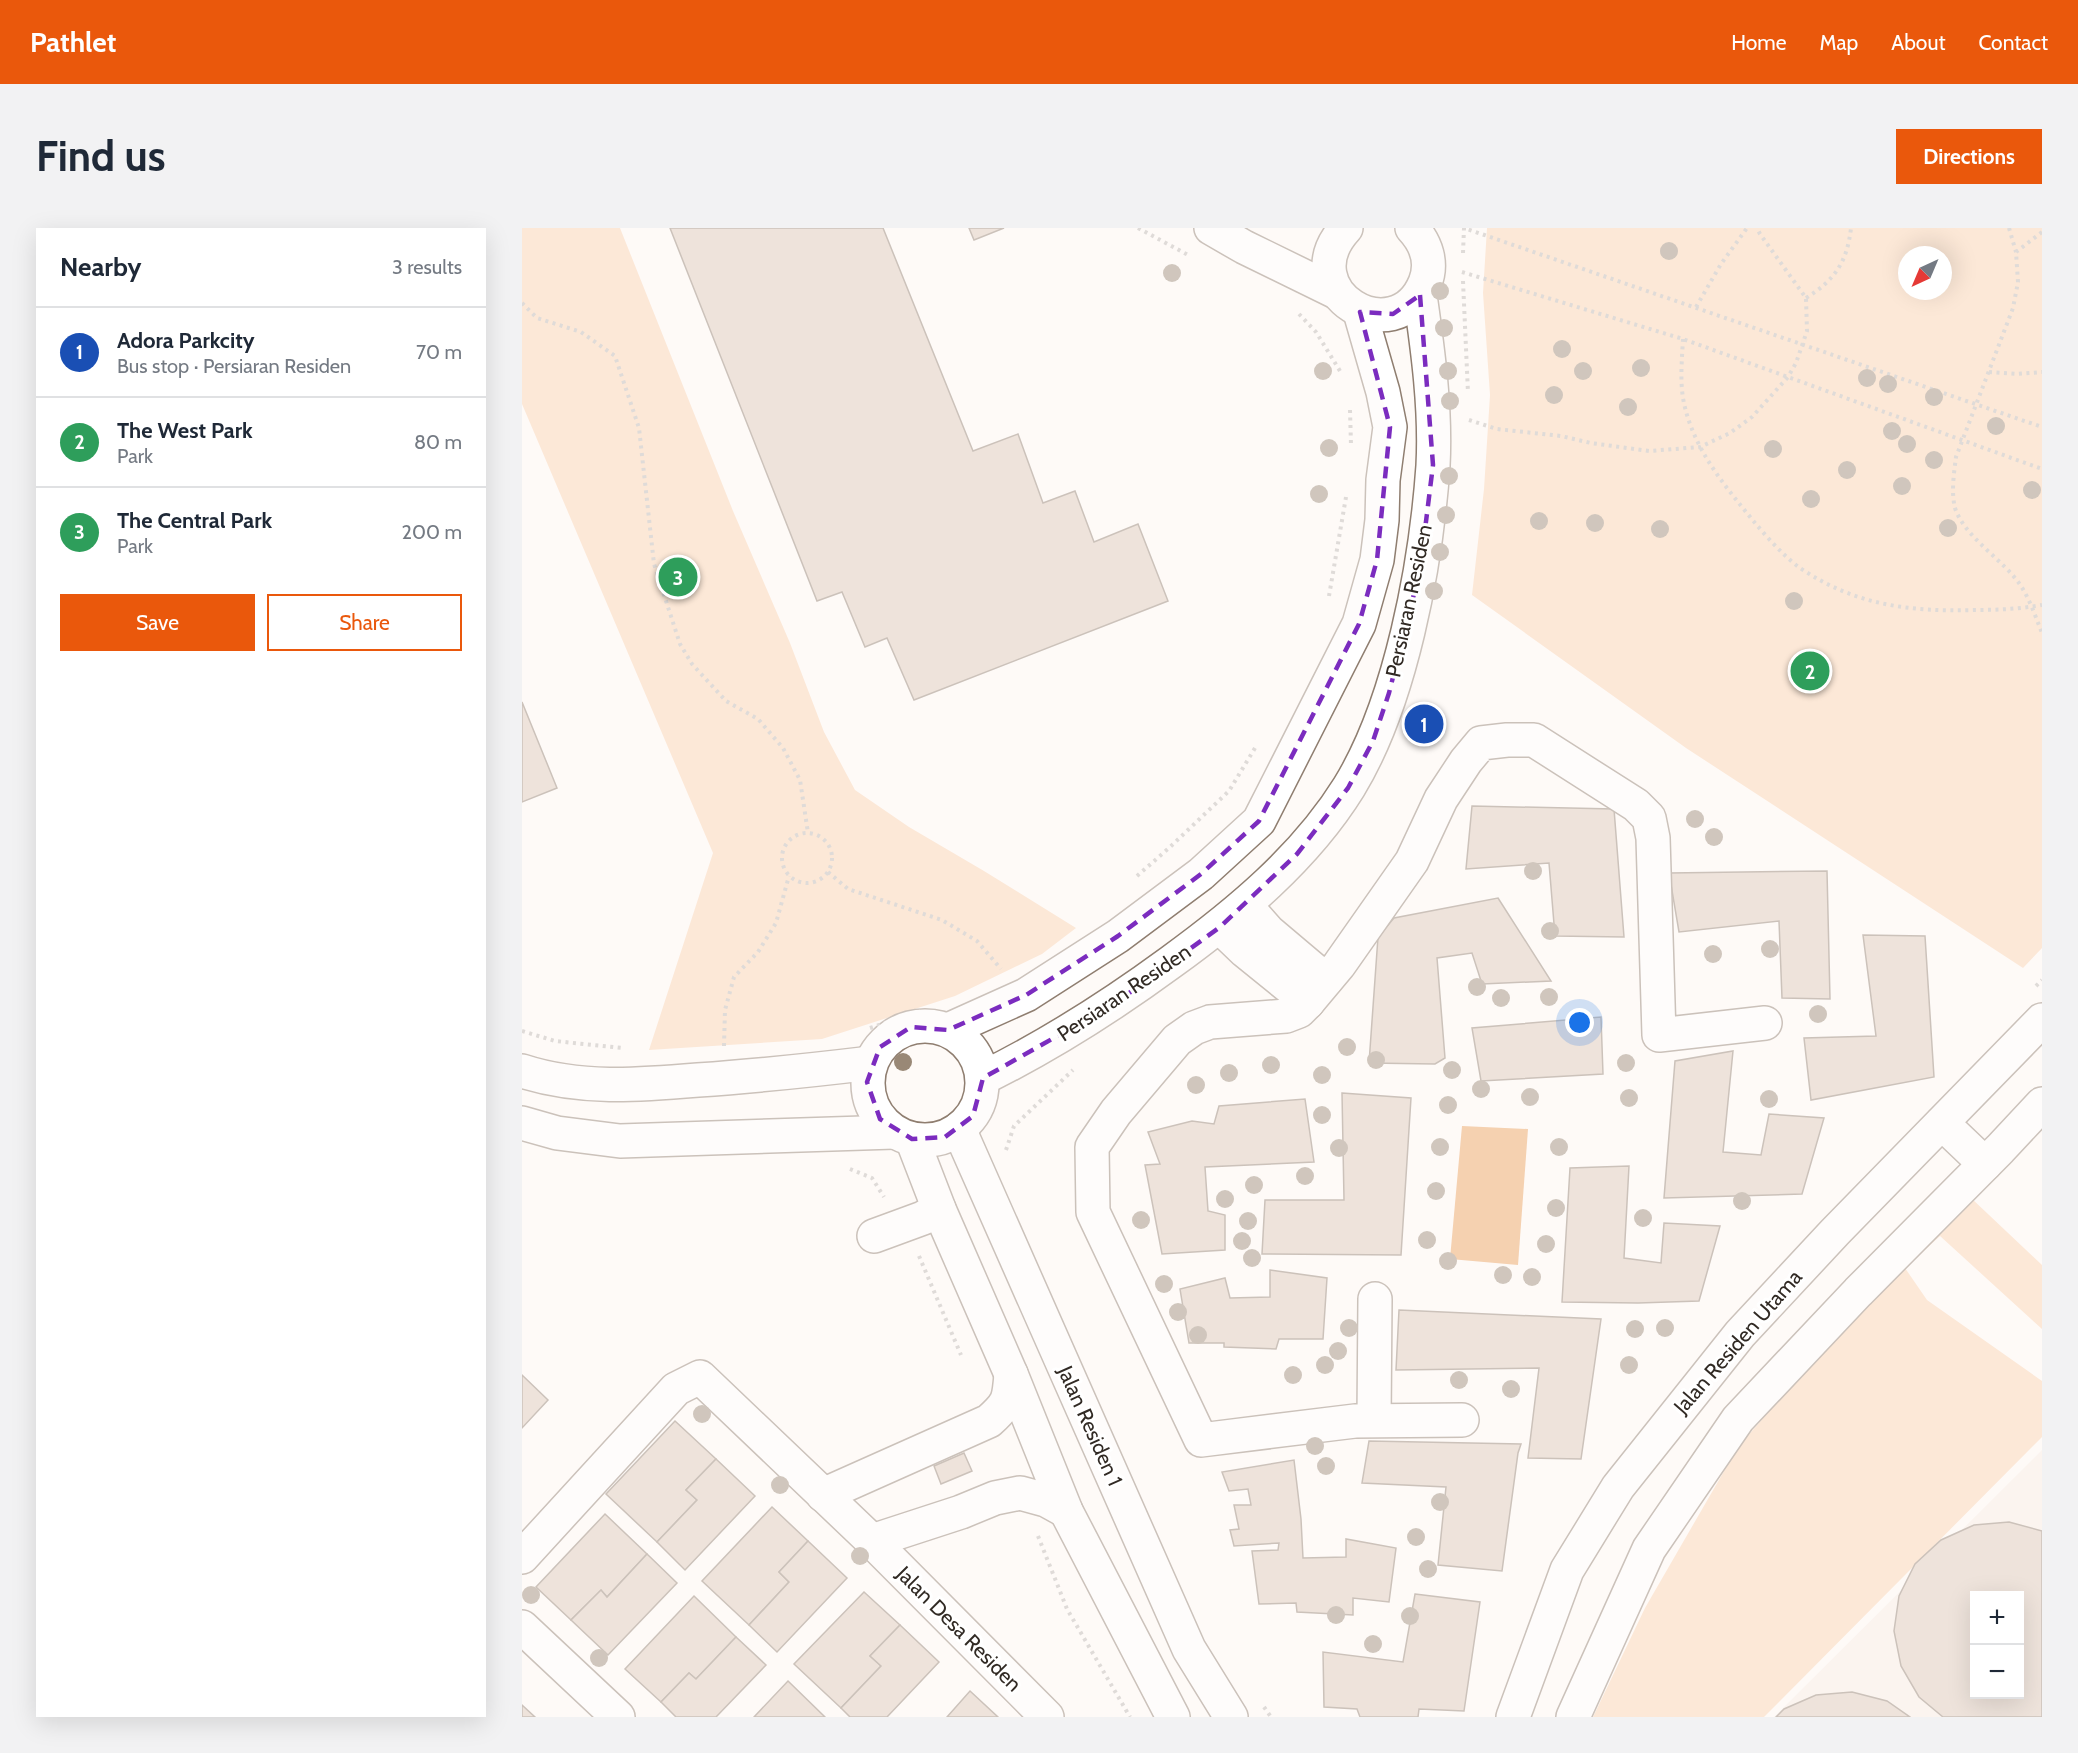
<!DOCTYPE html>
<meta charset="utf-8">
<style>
:root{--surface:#fff;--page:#f2f2f3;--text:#1f2937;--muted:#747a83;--line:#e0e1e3;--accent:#ea580c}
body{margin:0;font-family:Cabin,sans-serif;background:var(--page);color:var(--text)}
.controls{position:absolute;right:18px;bottom:18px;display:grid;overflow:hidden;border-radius:0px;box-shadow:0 6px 24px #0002}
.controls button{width:54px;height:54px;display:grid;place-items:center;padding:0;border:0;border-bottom:2px solid var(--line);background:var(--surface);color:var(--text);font:30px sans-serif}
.compass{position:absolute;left:1376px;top:18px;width:54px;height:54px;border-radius:50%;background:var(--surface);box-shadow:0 6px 24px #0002;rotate:224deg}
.you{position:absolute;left:1058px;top:795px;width:21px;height:21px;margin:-15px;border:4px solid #fff;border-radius:50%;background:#1a73e8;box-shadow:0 0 0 9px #1a73e833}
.badge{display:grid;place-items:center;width:39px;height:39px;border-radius:50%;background:var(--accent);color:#fff;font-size:20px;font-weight:700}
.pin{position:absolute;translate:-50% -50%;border:3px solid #fff;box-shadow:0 2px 6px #0006}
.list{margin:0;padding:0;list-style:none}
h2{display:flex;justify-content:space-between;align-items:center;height:78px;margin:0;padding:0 24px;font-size:26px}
h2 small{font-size:20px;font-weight:400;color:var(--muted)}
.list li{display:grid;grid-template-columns:39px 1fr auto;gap:18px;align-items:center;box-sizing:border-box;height:90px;padding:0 24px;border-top:2px solid var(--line)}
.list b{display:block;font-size:22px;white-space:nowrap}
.list p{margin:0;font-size:20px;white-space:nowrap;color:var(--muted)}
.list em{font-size:20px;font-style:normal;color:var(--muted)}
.actions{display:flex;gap:12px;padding:18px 24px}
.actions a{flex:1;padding:14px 0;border:2px solid var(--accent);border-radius:0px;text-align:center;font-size:21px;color:var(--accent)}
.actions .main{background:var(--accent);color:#fff}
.map{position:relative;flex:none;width:1520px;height:1489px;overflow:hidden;border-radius:0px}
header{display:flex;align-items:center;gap:36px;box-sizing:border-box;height:84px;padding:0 30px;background:var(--accent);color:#fff}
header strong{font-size:28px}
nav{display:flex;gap:33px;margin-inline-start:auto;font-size:21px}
.intro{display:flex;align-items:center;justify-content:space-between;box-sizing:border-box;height:144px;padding:0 36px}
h1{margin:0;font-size:42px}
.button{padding:15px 27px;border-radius:0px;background:var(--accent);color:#fff;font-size:21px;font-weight:700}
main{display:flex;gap:36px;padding:0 36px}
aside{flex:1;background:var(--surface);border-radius:0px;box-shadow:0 6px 24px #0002}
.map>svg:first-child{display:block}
.built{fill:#f8eee5;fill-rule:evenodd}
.green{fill:#fbd3b0;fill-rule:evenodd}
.water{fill:#ea9f5a}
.building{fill:#dbc8b9;stroke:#907f70;stroke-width:1.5;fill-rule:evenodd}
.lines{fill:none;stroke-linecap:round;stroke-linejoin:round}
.minor-casing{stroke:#8f7e70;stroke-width:36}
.path{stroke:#bab5b1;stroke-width:4;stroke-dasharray:3 4.5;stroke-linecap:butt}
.minor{stroke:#fff;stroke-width:33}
.tree{fill:#998876}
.marked{fill:none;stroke:#7b2cbf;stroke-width:4.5;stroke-dasharray:12 8;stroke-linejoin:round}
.labels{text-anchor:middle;stroke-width:6;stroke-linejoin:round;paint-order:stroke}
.street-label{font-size:21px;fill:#312a24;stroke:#fff}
</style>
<header>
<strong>Pathlet</strong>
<nav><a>Home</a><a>Map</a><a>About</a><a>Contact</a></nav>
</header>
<div class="intro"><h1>Find us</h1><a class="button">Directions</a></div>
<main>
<aside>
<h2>Nearby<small>3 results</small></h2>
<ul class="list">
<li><span class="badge" style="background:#1a4fb4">1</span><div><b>Adora Parkcity</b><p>Bus stop · Persiaran Residen</p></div><em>70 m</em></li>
<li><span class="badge" style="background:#2e9e5b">2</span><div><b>The West Park</b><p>Park</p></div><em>80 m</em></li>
<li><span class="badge" style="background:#2e9e5b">3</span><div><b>The Central Park</b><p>Park</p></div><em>200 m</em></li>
</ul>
<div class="actions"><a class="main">Save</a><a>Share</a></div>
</aside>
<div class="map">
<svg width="1520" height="1489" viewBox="0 0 1520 1489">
<rect width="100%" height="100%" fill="#fefaf7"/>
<path class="built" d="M1520 1222V1489H1252ZM1452 1368H1498V1466H1452Z"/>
<g class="green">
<polygon points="0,0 98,0 211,283 268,415 302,504 333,562 387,599 462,643 554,700 520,726 433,768 300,811 127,822 191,625 0,176"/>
<path d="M965 0H1520V720L1501 740 1164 520 950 367 962 261 968 167 961 65ZM1385 27H1421V63H1385Z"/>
<polygon points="1448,969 1520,1037 1520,1101 1418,1008 1383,1040 1405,1072 1520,1153 1520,1209 1242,1489 1071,1489 1123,1380 1216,1219 1358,1056"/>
</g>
<polygon class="water" points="940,898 1006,901 996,1037 928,1031"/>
<g class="building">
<polygon points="148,0 361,0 451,223 496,206 521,275 553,263 572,314 616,296 646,373 392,472 365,410 343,419 320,364 295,373"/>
<polygon points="447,0 482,0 452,12"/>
<polygon points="0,474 35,560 0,574"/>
<polygon points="950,578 1092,581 1102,709 1033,708 1027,635 944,641"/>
<polygon points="1305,643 1308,771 1260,770 1257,693 1157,704 1147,645"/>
<polygon points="976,670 1029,753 960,756 950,725 915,730 923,830 913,836 847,835 856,709 872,690"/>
<polygon points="1341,707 1403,708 1412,849 1289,872 1282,810 1354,808"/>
<polygon points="1079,789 1081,846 959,853 950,800"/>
<polygon points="1211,823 1201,924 1239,927 1247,886 1302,890 1280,966 1142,970 1153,833"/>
<polygon points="820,865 889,870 879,1027 740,1026 743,972 822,972"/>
<polygon points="783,871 792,934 683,939 686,983 703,987 703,1022 640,1026 623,937 638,936 626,904 670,893 692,896 697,878"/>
<polygon points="1107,938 1102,1030 1139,1035 1142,995 1198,998 1177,1073 1116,1075 1040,1074 1048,940"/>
<polygon points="748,1042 805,1050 801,1111 757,1111 754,1121 702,1119 702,1115 667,1115 658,1061 703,1050 708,1070 748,1069"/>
<polygon points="877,1082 1079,1091 1059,1231 1006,1230 1017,1140 874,1142"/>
<polygon points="0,1147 26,1172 0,1200"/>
<polygon points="153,1193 194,1231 164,1262 175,1272 135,1314 84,1266"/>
<polygon points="847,1213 999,1216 996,1225 980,1343 916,1337 924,1259 840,1255"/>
<polygon points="442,1225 450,1243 419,1256 412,1238"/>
<polygon points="194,1231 233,1268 163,1342 135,1314 175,1272 164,1262"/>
<polygon points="772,1232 779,1291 781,1330 824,1329 824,1311 874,1320 867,1374 831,1370 831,1387 775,1384 774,1375 737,1376 730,1323 756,1322 757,1315 712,1318 708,1302 717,1301 712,1277 729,1277 726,1261 707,1263 700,1244"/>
<polygon points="250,1279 286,1313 257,1344 267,1354 227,1397 180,1353"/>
<polygon points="83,1286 125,1326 85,1369 79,1362 49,1392 14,1359"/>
<path d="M1487 1294 1520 1303V1489H1421L1397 1469 1379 1438 1372 1403 1377 1368 1393 1336 1419 1312 1452 1297ZM1452 1368H1498V1466H1452Z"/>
<polygon points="286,1313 325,1350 255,1424 227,1397 267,1354 257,1344"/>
<polygon points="125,1326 155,1355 86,1427 49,1392 79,1362 85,1369"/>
<polygon points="342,1364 378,1397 348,1428 359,1438 319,1480 272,1436"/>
<polygon points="893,1366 958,1374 942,1483 897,1481 896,1489 838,1489 835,1481 802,1479 801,1424 881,1434"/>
<polygon points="172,1368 214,1409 174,1451 167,1445 139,1474 103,1441"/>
<polygon points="378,1397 417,1434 365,1489 328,1489 319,1480 359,1438 348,1428"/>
<polygon points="214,1409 244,1437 194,1489 154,1489 139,1474 167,1445 174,1451"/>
<polygon points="266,1453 303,1489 232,1489"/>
<polygon points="448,1463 476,1489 425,1489"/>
<polygon points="1330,1464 1365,1473 1388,1489 1254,1489 1262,1481 1294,1467"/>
<polygon points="0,1477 13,1489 0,1489"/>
</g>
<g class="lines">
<g class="minor-casing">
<g id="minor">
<polyline points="689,0 722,19 814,64"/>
<path d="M824 0C766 63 873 127 903 55 911 35 904 15 890 0"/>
<polyline points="723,677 746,703 804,752"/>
<polyline points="698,699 723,723 786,774"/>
<circle cx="403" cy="855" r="57"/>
<polyline points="426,802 504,767 596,708 679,646 737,593 837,396 855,332 860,292 861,252 868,199 861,164 838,84"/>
<path d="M0 843C58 862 117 857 176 852 234 848 291 842 349 835"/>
<path d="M461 850C528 817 589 778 649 734 715 686 783 630 827 559 879 474 904 337 911 238 914 181 906 123 898 67"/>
<polyline points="0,895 35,905 98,913 372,904"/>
<polyline points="1420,895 1463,936"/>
<polyline points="437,901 667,1421 709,1489"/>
<polyline points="390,911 417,981 489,1146 544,1283 651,1489"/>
<polyline points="352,1008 401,990 417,981"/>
<polyline points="852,1192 853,1071"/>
<polyline points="940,1192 833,1193 679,1212 571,984 570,919 594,884 655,812 672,800 688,794 764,788 777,783 786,774 817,737 890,633 919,571 944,533 959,515 985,512 1012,512 1114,577 1127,590 1131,610 1137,807 1243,795"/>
<path d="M301 1267 467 1193C487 1175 487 1172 489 1146"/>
<polyline points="350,1313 439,1284 473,1270 498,1265 524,1272 544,1283"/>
<polyline points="0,1329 154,1161 178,1149 350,1313 525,1489"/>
<polyline points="0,1399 96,1489"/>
<polyline points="991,1489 1045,1342 1096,1259 1218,1106 1313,1004 1520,792"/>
<polyline points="1051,1489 1127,1321 1216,1191 1336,1064 1478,921 1520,876"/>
</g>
</g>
<g class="path">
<polyline points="616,0 668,28"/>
<polyline points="1487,0 1494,24"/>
<path d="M1520 4 1494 24 1496 54 1491 80 1434 229C1432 245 1429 264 1433 280 1443 310 1482 332 1499 358 1508 372 1514 390 1520 405"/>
<polyline points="941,25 942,0 1520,199"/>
<polyline points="940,44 1161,111 1520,241"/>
<polyline points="941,53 946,165"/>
<path d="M1284 70C1313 52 1325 34 1329 0"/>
<polyline points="0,75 15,90 59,104 93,128 117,200 132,336 158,416 170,436 204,473 236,491 261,520 278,552 286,605"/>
<polyline points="1174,79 1199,36 1225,0"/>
<polyline points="777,86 794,104 818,143"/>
<path d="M1161 111C1160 130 1158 151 1161 170 1168 210 1191 243 1216 274 1232 294 1257 325 1278 340 1333 377 1387 384 1452 382 1475 382 1497 381 1520 377"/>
<polyline points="1467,144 1495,146 1520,144"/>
<polyline points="828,182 829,217"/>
<polyline points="947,192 975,201 1039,208 1069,215 1127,223 1178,219 1208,205 1230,189 1266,149 1274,135 1285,103 1284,70 1238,6 1235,0"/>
<polyline points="807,368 824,269"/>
<circle cx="285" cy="630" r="25"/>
<polyline points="306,644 326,661 420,692 455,713 479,741"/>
<polyline points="615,648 647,620 707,563 733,520"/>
<polyline points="1514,758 1520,752"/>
<polyline points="348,800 398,783"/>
<polyline points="0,803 33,813 100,820"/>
<polyline points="202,818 203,782 212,749 236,724 254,695 267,648"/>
<polyline points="484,922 492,898 551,842"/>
<polyline points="328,941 350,950 362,969"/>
<polyline points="397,1028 439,1127"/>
<polyline points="516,1308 545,1381 608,1489"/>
<polyline points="742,1479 749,1489"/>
</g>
<use href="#minor" class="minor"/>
</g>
<g class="tree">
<circle cx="1147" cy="23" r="9"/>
<circle cx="650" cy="45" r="9"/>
<circle cx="918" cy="63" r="9"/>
<circle cx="922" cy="100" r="9"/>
<circle cx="1040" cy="121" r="9"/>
<circle cx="1119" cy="140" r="9"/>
<circle cx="801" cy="143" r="9"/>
<circle cx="926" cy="143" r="9"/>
<circle cx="1061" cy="143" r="9"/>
<circle cx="1345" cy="150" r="9"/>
<circle cx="1366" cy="156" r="9"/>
<circle cx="1032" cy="167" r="9"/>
<circle cx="1412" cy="169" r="9"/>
<circle cx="928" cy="173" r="9"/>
<circle cx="1106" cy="179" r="9"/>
<circle cx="1474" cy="198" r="9"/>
<circle cx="1370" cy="203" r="9"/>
<circle cx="1385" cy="216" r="9"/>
<circle cx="807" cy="220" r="9"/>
<circle cx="1251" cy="221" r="9"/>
<circle cx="1412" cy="232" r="9"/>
<circle cx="1325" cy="242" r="9"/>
<circle cx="927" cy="248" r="9"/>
<circle cx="1380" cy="258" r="9"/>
<circle cx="1510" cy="262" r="9"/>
<circle cx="797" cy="266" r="9"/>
<circle cx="1289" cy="271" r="9"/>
<circle cx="924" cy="287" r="9"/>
<circle cx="1017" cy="293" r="9"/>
<circle cx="1073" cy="295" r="9"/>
<circle cx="1426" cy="300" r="9"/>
<circle cx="1138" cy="301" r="9"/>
<circle cx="918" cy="324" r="9"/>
<circle cx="912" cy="363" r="9"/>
<circle cx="1272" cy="373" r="9"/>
<circle cx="1173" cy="591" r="9"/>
<circle cx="1192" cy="609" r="9"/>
<circle cx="1011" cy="643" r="9"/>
<circle cx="1028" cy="703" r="9"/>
<circle cx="1248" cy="721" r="9"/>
<circle cx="1191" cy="726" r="9"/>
<circle cx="955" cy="759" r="9"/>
<circle cx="1027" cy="769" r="9"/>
<circle cx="979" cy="770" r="9"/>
<circle cx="1296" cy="786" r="9"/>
<circle cx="825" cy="819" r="9"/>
<circle cx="854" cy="832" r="9"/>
<circle cx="381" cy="834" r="9"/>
<circle cx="1104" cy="835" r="9"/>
<circle cx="749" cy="837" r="9"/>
<circle cx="930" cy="842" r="9"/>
<circle cx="707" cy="845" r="9"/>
<circle cx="800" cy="847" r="9"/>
<circle cx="674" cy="857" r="9"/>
<circle cx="959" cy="861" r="9"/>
<circle cx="1008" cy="869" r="9"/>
<circle cx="1107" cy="870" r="9"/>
<circle cx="1247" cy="871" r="9"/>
<circle cx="926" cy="877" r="9"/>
<circle cx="800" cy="887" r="9"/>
<circle cx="918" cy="919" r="9"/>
<circle cx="1037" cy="919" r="9"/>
<circle cx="817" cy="920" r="9"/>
<circle cx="783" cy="948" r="9"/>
<circle cx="732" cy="957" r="9"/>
<circle cx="914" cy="963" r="9"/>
<circle cx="703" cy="971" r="9"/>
<circle cx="1220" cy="973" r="9"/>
<circle cx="1034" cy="980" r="9"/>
<circle cx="1121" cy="990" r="9"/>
<circle cx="619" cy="992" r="9"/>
<circle cx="726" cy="993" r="9"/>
<circle cx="905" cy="1012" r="9"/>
<circle cx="720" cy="1013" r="9"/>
<circle cx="1024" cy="1016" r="9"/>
<circle cx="730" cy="1030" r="9"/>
<circle cx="926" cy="1033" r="9"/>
<circle cx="981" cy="1047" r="9"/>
<circle cx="1010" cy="1049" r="9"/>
<circle cx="642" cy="1056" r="9"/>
<circle cx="656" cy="1084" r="9"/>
<circle cx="827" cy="1100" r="9"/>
<circle cx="1143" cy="1100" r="9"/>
<circle cx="1113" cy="1101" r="9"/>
<circle cx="676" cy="1107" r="9"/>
<circle cx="816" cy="1123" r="9"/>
<circle cx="803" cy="1137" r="9"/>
<circle cx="1107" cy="1137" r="9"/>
<circle cx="771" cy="1147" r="9"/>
<circle cx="937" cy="1152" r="9"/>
<circle cx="989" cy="1161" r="9"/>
<circle cx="180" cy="1186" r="9"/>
<circle cx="793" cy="1218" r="9"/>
<circle cx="804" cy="1238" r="9"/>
<circle cx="258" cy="1257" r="9"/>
<circle cx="918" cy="1274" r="9"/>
<circle cx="894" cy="1309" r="9"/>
<circle cx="338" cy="1328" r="9"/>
<circle cx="906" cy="1341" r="9"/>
<circle cx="9" cy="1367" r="9"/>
<circle cx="814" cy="1387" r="9"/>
<circle cx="888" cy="1388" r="9"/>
<circle cx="851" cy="1416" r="9"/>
<circle cx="77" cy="1430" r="9"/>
</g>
<path d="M0 0H1520V1489H0ZM898 67 911 237 898 342 867 465 851 513 826 560 775 626 698 699 592 776 461 850 451 888 423 909 390 911 358 891 345 854 358 819 389 799 426 802 504 767 596 708 679 646 737 593 837 396 855 332 868 199 838 84 871 86Z" fill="#fefaf7" fill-opacity=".55" fill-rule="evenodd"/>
<path class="marked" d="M898 67 911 237 898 342 867 465 851 513 826 560 775 626 698 699 592 776 461 850 451 888 423 909 390 911 358 891 345 854 358 819 389 799 426 802 504 767 596 708 679 646 737 593 837 396 855 332 868 199 838 84 871 86Z"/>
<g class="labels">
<g class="street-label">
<text transform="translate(887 373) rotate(-78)" y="7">Persiaran Residen</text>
<text transform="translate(602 765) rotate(-34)" y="7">Persiaran Residen</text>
<text transform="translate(1216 1114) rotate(-49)" y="7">Jalan Residen Utama</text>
<text transform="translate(568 1198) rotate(66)" y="7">Jalan Residen 1</text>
<text transform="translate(437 1401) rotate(45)" y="7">Jalan Desa Residen</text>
</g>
</g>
</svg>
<div class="controls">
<button>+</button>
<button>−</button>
</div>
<svg class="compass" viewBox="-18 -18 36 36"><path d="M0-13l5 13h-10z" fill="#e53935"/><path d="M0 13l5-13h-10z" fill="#747a83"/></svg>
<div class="you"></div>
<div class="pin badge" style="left:902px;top:496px;background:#1a4fb4">1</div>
<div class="pin badge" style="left:1288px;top:443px;background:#2e9e5b">2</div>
<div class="pin badge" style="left:156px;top:349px;background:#2e9e5b">3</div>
</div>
</main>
